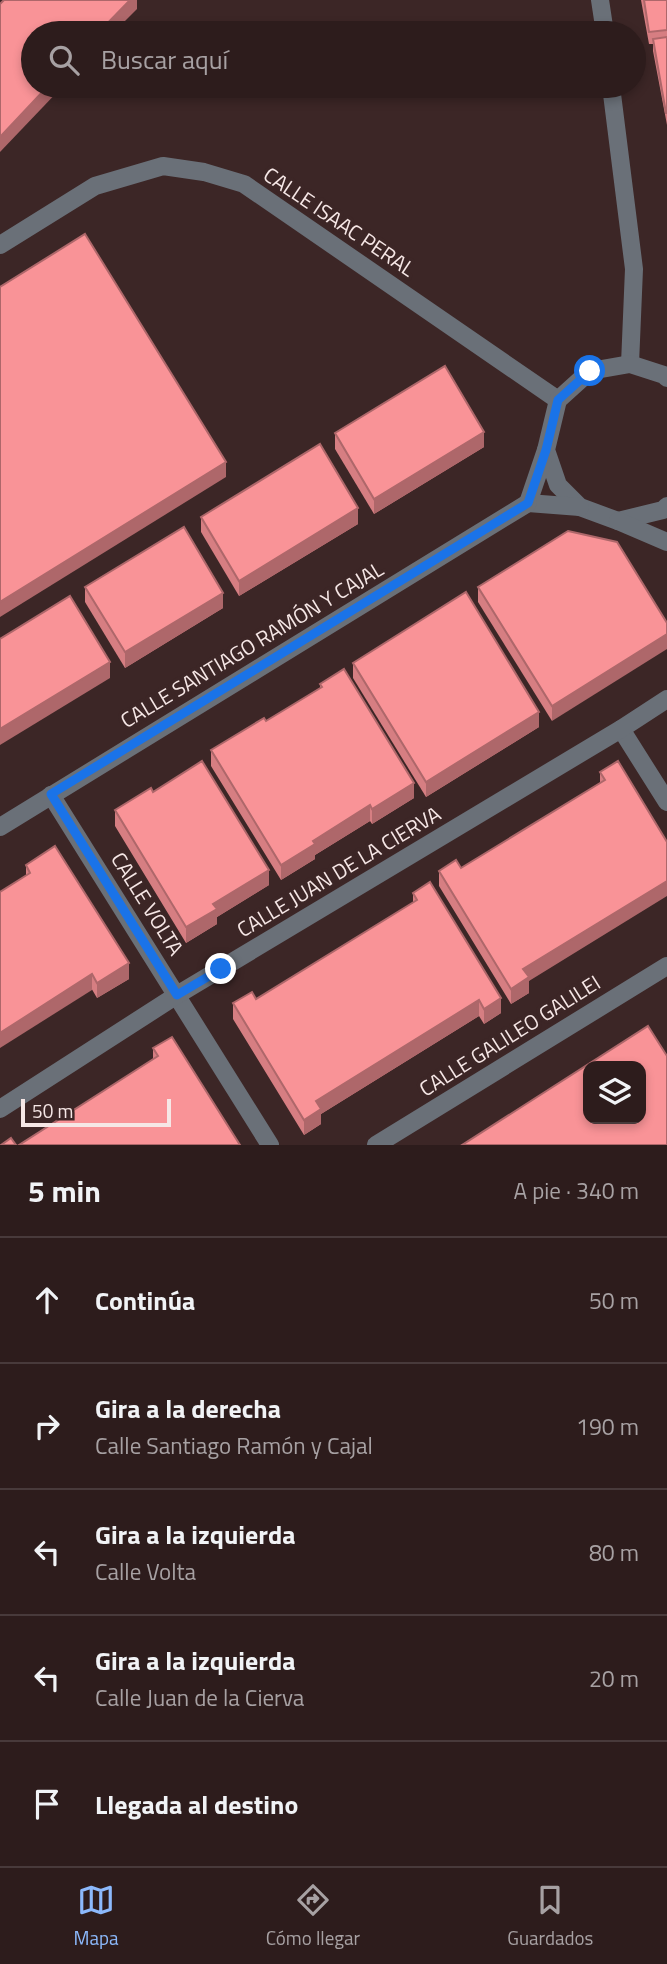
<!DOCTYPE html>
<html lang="es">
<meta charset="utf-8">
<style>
:root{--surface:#2d1c1c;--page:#352525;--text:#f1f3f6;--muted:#a7a1a3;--line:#483a3b;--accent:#8cb9fc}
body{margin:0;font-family:"Titillium Web",sans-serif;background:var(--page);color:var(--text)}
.controls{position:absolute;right:21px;bottom:21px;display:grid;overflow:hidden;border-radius:14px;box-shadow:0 4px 10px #0003}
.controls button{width:63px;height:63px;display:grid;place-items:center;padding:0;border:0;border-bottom:2px solid var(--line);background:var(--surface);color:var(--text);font:35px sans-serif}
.scale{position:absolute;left:21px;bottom:18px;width:150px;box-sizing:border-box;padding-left:7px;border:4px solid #f6e7e6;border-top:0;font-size:19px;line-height:24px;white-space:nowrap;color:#f6e7e6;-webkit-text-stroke:5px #3c2626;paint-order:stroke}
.stop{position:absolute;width:21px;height:21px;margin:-16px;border:5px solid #1a73e8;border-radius:50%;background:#fff}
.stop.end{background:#1a73e8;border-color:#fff;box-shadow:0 2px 7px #0008}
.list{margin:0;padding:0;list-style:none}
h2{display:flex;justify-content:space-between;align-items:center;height:91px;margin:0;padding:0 28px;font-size:30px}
h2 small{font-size:23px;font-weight:400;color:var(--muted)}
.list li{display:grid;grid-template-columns:46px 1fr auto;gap:21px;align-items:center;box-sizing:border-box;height:126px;padding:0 28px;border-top:2px solid var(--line)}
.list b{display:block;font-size:26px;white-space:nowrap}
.list p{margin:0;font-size:23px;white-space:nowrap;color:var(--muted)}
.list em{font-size:23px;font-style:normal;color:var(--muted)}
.icon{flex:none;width:38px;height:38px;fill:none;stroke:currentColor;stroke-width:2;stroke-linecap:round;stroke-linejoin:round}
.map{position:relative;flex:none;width:667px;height:1145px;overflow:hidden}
.search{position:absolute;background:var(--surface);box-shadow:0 4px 10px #0003;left:21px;right:21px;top:21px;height:77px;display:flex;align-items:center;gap:18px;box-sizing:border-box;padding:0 24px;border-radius:38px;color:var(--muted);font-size:26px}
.sheet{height:721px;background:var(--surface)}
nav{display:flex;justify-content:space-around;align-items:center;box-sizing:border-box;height:98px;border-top:2px solid var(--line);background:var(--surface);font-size:19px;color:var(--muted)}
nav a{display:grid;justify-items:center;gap:4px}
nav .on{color:var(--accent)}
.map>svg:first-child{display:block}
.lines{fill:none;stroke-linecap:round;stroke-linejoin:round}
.minor{stroke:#6a7078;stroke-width:18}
.wall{fill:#d67e82}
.shaded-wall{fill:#ae676a}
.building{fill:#f99397;stroke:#ae676a;stroke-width:2;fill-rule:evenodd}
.route{stroke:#1a73e8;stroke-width:9}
.labels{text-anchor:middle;stroke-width:7;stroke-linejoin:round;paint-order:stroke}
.street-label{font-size:21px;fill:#f6e7e6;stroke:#3c2626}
</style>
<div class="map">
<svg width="667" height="1145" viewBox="0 0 667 1145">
<rect width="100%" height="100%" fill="#3c2626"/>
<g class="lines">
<g class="minor">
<polyline points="600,0 605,33"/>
<polyline points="611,86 634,269 630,364"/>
<polyline points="0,245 95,186 163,166 204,172 244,184 558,400"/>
<polyline points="667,378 664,375 630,364 590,371 558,400 546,450 558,485 580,507 618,521 663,510 667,506"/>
<polyline points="546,450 528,503 580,507"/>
<polyline points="618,521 667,542"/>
<polyline points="621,729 667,802"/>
<polyline points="51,795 270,1145"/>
<polyline points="0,827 528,503"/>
<polyline points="0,1109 177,995 621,729 667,699"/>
<polyline points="376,1145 667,966"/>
</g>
</g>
<g class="wall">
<polygon points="641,0 667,0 667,125 653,51 653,44 649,44"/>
<polygon points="335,433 484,447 374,514 335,449"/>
<polygon points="201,517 358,524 239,596 201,532"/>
<polygon points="568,531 552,721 478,602 478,587"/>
<polygon points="85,587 223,608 125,668 85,602"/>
<polygon points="353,663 539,727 426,797 353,678"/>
<polygon points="320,684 414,798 372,824 370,821 315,855 315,859 281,880 211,766 211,750 266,721 320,688"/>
<polygon points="618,761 529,981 529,993 511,1004 439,886 439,871 461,868 600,783 600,772"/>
<polygon points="153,792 269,885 217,917 217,924 186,943 115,826 115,810"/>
<polygon points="26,865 129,979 97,998 26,876"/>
<polygon points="413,893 501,1013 484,1024 479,1016 321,1114 321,1124 304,1135 233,1019 233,1003 256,999 413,903"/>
<polygon points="153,1048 240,1145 153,1059"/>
</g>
<g class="shaded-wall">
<polygon points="130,0 137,0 137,9 113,33 98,33"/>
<polygon points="48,86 63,86 0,152 0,137"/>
<polygon points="484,432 484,447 374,514 374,499"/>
<polygon points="226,462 226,477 0,617 0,602"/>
<polygon points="358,508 358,524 239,596 239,581"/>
<polygon points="223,593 223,608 125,668 125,652"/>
<polygon points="667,634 667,649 552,721 552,706"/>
<polygon points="110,662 110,678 0,745 0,729"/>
<polygon points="539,712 539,727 426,797 426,782"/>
<polygon points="414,783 414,798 372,824 372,809"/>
<polygon points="370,805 370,821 315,855 315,859 281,880 281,865 313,841"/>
<polygon points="269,870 269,885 217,917 217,924 186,943 186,927 213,904"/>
<polygon points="667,881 667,896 529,981 529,993 511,1004 511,989 523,969"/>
<polygon points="129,963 129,979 97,998 97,983"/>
<polygon points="92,974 92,990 0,1048 0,1033"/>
<polygon points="501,998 501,1013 484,1024 484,1009"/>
<polygon points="479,1000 479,1016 321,1114 321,1124 304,1135 304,1120 316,1101"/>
</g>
<g class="building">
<polygon points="4,0 130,0 98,33 33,33 33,86 48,86 0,137 0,4"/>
<polygon points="644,0 667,0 667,30 649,32"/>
<polygon points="667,37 667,113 666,113 653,39"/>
<polygon points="85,234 226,462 0,602 0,287"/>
<polygon points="445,366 484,432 374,499 335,433"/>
<polygon points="320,444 358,508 239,581 201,517"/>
<polygon points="184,527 223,593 125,652 85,587"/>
<polygon points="568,531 617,542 667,623 667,634 552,706 478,587"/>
<polygon points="466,592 539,712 426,782 353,663"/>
<polygon points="70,596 110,662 0,729 0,639"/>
<polygon points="344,669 414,783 372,809 370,805 313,841 315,844 281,865 211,750 264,718 266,721 322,687 320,684"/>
<polygon points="202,761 269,870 213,904 217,909 186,927 115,810 151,788 153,792"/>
<polygon points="618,761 667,842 667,881 523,969 529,977 511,989 439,871 456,860 461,868 605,780 600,772"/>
<polygon points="55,846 129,963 97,983 92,974 0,1033 0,892 30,873 26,865"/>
<polygon points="430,882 501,998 484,1009 479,1000 316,1101 321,1109 304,1120 233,1003 252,992 256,999 417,900 413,893"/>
<path d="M648 1026 667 1056V1145H462ZM588 1066H641V1119H588Z"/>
<polygon points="172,1037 240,1145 19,1145 158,1056 153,1048"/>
<polygon points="11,1138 16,1145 1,1145"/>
</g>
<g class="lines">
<polyline class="route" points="221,969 177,995 51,794 528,503 546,450 558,400 590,371"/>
</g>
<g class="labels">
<g class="street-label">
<text transform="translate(339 222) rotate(34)" y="7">CALLE ISAAC PERAL</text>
<text transform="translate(252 645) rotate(-31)" y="7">CALLE SANTIAGO RAMÓN Y CAJAL</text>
<text transform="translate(339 872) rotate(-31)" y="7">CALLE JUAN DE LA CIERVA</text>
<text transform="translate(147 904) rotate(58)" y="7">CALLE VOLTA</text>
<text transform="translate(510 1036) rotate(-32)" y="7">CALLE GALILEO GALILEI</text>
</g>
</g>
</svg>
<div class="controls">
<button><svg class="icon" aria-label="layers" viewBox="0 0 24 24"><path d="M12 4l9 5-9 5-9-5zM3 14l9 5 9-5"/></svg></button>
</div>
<div class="scale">50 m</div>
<div class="stop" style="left:590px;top:371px"></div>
<div class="stop end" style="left:221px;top:969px"></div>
<div class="search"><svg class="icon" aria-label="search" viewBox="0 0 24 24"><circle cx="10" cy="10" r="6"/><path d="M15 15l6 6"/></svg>Buscar aquí</div>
</div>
<section class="sheet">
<h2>5 min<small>A pie · 340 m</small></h2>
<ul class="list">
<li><svg class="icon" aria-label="ahead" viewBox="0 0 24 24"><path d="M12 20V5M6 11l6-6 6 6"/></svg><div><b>Continúa</b></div><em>50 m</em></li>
<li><svg class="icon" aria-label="right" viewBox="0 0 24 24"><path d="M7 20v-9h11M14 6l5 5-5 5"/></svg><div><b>Gira a la derecha</b><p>Calle Santiago Ramón y Cajal</p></div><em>190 m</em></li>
<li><svg class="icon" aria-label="left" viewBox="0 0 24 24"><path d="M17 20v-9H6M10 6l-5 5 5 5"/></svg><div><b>Gira a la izquierda</b><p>Calle Volta</p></div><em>80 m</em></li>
<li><svg class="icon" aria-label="left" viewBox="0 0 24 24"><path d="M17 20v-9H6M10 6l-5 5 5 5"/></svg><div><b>Gira a la izquierda</b><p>Calle Juan de la Cierva</p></div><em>20 m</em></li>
<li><svg class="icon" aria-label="arrive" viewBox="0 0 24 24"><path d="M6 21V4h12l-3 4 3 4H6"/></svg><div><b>Llegada al destino</b></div></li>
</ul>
</section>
<nav>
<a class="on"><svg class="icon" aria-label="map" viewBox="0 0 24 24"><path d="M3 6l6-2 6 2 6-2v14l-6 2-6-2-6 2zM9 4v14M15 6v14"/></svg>Mapa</a>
<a><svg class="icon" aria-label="directions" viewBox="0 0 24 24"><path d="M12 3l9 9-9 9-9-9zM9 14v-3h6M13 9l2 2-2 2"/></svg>Cómo llegar</a>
<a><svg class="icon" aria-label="saved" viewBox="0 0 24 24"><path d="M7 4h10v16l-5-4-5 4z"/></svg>Guardados</a>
</nav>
